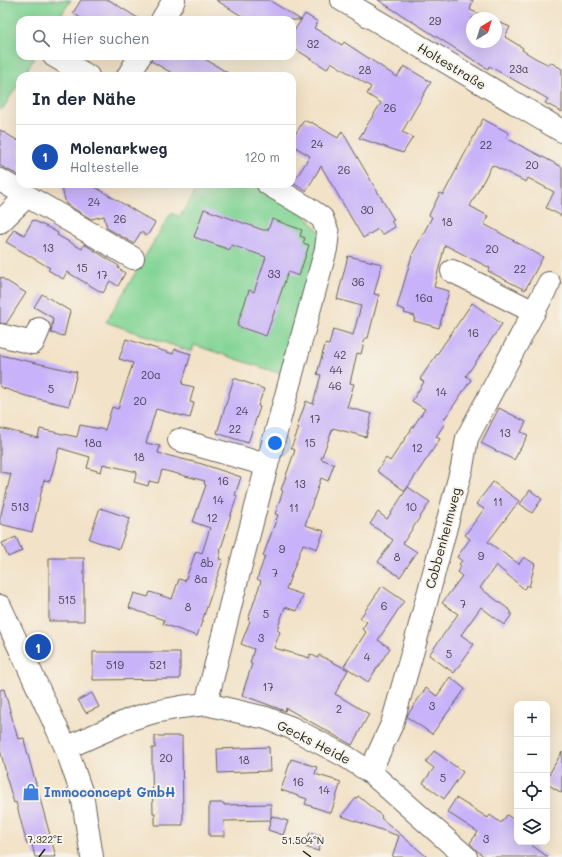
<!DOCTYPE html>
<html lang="de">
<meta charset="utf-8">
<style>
:root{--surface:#fff;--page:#f2f2f3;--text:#1f2937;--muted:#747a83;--line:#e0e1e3;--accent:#b5179e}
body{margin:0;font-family:Mali,sans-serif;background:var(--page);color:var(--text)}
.controls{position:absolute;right:12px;bottom:12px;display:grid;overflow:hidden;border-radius:8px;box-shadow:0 4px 16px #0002}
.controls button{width:36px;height:36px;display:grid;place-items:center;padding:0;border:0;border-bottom:1px solid var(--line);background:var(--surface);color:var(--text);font:20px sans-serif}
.compass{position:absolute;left:466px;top:12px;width:36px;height:36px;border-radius:50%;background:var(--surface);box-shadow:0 4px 16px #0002;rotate:38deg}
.you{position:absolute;left:275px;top:443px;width:14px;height:14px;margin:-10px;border:3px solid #fff;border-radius:50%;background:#1a73e8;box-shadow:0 0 0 6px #1a73e833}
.badge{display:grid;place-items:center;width:26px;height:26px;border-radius:50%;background:var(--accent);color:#fff;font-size:13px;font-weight:700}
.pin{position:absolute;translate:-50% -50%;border:2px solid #fff;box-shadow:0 1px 4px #0006}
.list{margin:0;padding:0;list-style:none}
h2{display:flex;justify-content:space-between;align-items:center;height:52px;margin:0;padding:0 16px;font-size:17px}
h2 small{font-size:13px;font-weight:400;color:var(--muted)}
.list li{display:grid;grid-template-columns:26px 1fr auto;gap:12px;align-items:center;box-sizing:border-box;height:64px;padding:0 16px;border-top:1px solid var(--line)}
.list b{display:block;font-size:15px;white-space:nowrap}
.list p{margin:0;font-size:13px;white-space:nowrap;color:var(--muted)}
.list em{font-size:13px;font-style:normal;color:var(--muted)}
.icon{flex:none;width:22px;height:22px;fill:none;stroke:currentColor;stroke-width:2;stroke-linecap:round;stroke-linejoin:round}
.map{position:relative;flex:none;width:562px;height:857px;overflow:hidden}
.search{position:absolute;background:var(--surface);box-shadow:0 4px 16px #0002;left:16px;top:16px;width:280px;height:44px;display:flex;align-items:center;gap:10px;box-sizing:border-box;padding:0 14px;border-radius:12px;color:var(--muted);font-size:15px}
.panel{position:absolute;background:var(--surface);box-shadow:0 4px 16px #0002;left:16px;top:72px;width:280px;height:116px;border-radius:12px}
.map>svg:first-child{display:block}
.green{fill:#82d495;stroke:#4f7858}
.building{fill:#c8b2f9}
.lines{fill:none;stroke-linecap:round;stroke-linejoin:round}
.minor-casing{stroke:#676158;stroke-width:24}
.minor{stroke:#fff;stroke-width:22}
.ticks{fill:none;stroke:#1c1c1c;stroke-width:1.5}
.labels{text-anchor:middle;stroke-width:4;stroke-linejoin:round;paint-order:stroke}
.number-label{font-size:11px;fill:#474253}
.street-label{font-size:13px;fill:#1c1c1c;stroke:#f7f3e8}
.shop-label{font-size:13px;font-weight:bold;fill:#366cbe;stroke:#f7f3e8;text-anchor:start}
.ticks-label{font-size:10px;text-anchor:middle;fill:#1c1c1c;stroke:#f7f3e8;stroke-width:4;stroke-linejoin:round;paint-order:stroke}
</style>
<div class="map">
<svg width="562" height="857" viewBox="0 0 562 857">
<rect width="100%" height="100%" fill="#f7f3e8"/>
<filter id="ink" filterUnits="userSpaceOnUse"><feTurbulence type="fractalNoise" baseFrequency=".025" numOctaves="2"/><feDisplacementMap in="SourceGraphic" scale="8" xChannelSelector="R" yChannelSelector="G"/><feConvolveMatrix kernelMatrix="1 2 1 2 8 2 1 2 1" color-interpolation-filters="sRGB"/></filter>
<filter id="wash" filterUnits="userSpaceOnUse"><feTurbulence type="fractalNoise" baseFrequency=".012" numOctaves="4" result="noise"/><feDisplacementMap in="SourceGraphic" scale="16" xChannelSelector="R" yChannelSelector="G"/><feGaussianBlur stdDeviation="0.9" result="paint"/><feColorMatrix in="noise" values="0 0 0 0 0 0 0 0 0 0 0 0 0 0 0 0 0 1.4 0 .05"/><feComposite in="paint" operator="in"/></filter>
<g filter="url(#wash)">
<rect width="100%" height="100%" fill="#f2e2c7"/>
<g class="green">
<polygon points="0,0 71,0 58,20 20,20 20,56 36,56 23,76 20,76 20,81 4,107 0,111"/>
<polygon points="200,184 252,184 303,213 323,235 281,374 194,345 192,352 106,322 171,213 180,217"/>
</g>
<g id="blocks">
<g class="building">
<polygon points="81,0 109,0 141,20 84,20 73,13"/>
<polygon points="216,0 269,0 301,20 248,20"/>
<polygon points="378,0 473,0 470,10 489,18 472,18 472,42 496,42 496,21 510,27 505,37 523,48 522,50 535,58 549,65 550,62 562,69 562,112 545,103 548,99 489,66 488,69"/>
<polygon points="305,14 318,22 314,28 342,45 344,42 397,77 404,66 431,82 402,132 413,137 403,153 359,138 381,103 367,94 371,87 331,62 327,69 292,47 292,34"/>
<polygon points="152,56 200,56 233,76 177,76 151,61"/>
<polygon points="483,119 509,133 506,138 562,167 562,216 546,208 554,192 528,178 526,182 492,165 470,206 488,216 484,224 543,257 525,290 488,271 490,268 445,245 434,287 449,291 439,328 414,321 415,316 404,313 405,310 397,307 412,255 432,217 429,215 440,193 443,195"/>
<polygon points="304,120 310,123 311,122 338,138 342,131 394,220 391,221 395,227 382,235 378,229 363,238 321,166 306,191 293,183 310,156 292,145 292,140"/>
<polygon points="0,130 20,142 20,176 0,166"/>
<polygon points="61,184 90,184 155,223 147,236 141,232 134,243 133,243 107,228 104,216 91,219 66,204"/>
<polygon points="204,209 263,230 268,230 272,219 302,230 300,236 305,238 303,243 309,245 299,276 288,272 266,336 237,326 249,290 254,292 266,257 231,245 230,250 194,237"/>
<polygon points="33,220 49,228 58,233 57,235 82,249 84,244 119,266 118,268 125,273 118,286 110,281 103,293 67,272 63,279 48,270 50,268 6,242 14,229 24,235"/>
<polygon points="348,256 382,264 374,294 379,295 368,338 365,338 361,354 357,353 350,383 354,384 347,407 372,414 366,437 333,428 321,459 334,464 328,481 321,478 305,525 324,531 317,549 303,544 286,589 303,595 297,611 285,607 277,630 280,632 274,648 310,658 310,654 318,658 319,655 348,670 335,694 369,714 352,745 286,708 285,711 242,695 252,664 250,663 254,649 241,644 250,621 248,620 261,581 257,579 265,556 263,556 278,515 275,514 283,491 281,490 295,450 291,448 299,428 297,427 306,401 313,404 321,375 317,374 325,344 329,345 333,329 353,335 361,306 337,299"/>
<polygon points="0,277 26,293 6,324 0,323"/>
<polygon points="42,294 70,311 64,336 51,333 53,318 34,307"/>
<polygon points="472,303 502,324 466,376 471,380 443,421 445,423 436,437 440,439 405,491 377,471 386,458 390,461 425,409 412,401 424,382 420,379"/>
<polygon points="126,339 173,354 175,349 191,354 182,384 194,387 190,402 194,403 190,418 156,409 146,443 160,446 158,453 202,464 241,477 235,495 237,496 225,533 226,533 220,551 221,551 219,559 223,560 197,636 163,624 164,620 129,608 134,593 148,597 150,592 172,599 179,579 185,581 196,551 202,553 210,528 193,522 206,485 204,484 205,481 162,470 158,483 149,481 148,486 134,482 137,472 103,464 101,472 87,468 90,457 59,448 50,481 44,480 32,532 0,524 0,518 11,474 0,472 0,428 38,438 40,429 77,437 80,425 105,430 112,407 118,409 133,363 119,359"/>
<polygon points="0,355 77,372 69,406 26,396 0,387"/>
<polygon points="234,378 264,389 258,406 260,407 248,443 217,433"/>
<polygon points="499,408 526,422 521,432 528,435 514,460 481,443"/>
<polygon points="493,482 519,501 488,542 519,564 524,557 535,564 529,587 527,585 524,589 496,565 480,588 511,611 511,616 504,625 481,607 461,635 474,644 454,673 429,655 458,614 442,603 462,576 457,572 461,566 459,564 462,561 457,557 470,539 465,535 484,509 476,504"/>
<polygon points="408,487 430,502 403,543 417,552 400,577 378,562 393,540 370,524 378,512 387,519"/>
<polygon points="530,490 542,499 532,513 520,504"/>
<polygon points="100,508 130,518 119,549 89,539"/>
<polygon points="16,537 22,551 8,557 2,543"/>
<rect x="49" y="558" width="35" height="63"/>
<polygon points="382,586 404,601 378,640 390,648 368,682 344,666 366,632 362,629 367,622 360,618"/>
<polygon points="93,652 180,652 180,679 93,680"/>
<polygon points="450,677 465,689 432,734 407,717 408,714 426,688 437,696"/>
<polygon points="4,689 18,739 24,738 25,744 56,857 35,857 32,844 27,845 16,802 14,803 5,773 6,773 0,749 0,690"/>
<polygon points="92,693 99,707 86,713 78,700"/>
<polygon points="155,736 182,736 183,825 155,825 155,813 153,813 152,768 152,748 155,748"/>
<polygon points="269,747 270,771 218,773 217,749"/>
<polygon points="434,751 463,772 444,799 423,783 434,768 426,762"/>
<polygon points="562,752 562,793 547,784 547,778"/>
<polygon points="291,759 317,767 315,774 341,782 331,813 305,804 307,799 281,790"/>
<polygon points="358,796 382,816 381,818 427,857 392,857 399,836 341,816"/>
<polygon points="456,798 488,818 490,815 501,823 507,815 517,822 517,842 527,842 548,857 485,857 477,851 470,843 478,832 447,812"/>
<polygon points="209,803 224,803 224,805 271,804 271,819 272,816 288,821 283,835 268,830 271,820 224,821 225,836 209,836"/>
<polygon points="310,832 323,836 318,851 305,847"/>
</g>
</g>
</g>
<g filter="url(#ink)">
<use href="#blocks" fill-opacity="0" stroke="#676158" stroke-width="1"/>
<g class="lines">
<g class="minor-casing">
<g id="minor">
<polyline points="342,0 562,131"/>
<polyline points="162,20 174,0"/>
<polyline points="54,56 88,76"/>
<polyline points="128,76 140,56"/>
<polyline points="0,180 27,196"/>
<polyline points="0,222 27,196 133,258"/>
<polyline points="452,271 534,312"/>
<polyline points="0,335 33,343 39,329"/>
<polyline points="179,440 267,465"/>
<polyline points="0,606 66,748 82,794 92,857"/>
<polyline points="206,704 232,599 267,465 326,249 328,233 322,218 308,208 268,184"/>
<polyline points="66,748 131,719 154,712 181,707 206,704 266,718 292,728 345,756 370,772 466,857"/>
<polyline points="370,772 392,724 417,636 462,467 467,438 549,283"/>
</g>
</g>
<use href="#minor" class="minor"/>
</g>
</g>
<path class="ticks" d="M303 851 311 857M39 857 45 849"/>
<defs>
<g id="shop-bare" transform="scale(1.38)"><path d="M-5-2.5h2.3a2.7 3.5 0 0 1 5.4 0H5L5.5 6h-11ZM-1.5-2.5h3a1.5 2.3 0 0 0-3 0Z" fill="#3f7fe0" stroke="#f7f3e8" stroke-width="2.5" paint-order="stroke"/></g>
</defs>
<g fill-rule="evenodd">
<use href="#shop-bare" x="31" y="792"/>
</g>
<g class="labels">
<g class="number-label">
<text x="435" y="25">29</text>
<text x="313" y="48">32</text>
<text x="519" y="73">23a</text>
<text x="365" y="74">28</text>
<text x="390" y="112">26</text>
<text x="317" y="148">24</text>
<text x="486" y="149">22</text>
<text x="532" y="169">20</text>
<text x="344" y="174">26</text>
<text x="94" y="206">24</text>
<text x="367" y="214">30</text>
<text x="120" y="223">26</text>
<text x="447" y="226">18</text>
<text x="48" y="252">13</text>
<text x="492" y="253">20</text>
<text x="82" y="272">15</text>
<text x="520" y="273">22</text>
<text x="274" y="278">33</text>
<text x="102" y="279">17</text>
<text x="358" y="286">36</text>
<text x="424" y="302">16a</text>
<text x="473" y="337">16</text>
<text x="340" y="359">42</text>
<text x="336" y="374">44</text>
<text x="151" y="379">20a</text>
<text x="335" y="390">46</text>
<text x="51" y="393">5</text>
<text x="441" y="396">14</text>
<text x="140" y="405">20</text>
<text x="242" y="415">24</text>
<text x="315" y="423">17</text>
<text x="235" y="433">22</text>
<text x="505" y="437">13</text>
<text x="93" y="447">18a</text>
<text x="310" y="447">15</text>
<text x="417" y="452">12</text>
<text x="139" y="461">18</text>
<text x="223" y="485">16</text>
<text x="300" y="488">13</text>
<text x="218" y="504">14</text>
<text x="498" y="506">11</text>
<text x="20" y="511">513</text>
<text x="411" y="511">10</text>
<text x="294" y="512">11</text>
<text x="212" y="522">12</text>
<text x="282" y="553">9</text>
<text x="481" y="560">9</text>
<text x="397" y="561">8</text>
<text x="207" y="567">8b</text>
<text x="275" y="577">7</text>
<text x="201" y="583">8a</text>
<text x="67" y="604">515</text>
<text x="463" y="608">7</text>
<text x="384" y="610">6</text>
<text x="188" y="611">8</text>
<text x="266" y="618">5</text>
<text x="261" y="642">3</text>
<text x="449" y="658">5</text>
<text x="367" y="661">4</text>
<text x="115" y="669">519</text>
<text x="158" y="669">521</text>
<text x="268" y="691">17</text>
<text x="432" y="710">3</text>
<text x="339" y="713">2</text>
<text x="166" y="762">20</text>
<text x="244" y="764">18</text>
<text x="443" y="782">5</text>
<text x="298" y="786">16</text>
<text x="324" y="794">14</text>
<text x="486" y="843">3</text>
</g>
<g class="street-label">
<text transform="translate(452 66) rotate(31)" y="5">Holtestraße</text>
<text transform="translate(443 538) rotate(-75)" y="5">Cobbenheimweg</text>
<text transform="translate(314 742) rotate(27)" y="5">Gecks Heide</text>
</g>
<g class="shop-label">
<text x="44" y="797">Immoconcept GmbH</text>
</g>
</g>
<g class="ticks-label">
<text x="45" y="843">7.322°E</text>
<text x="303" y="844">51.504°N</text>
</g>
</svg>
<div class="controls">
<button>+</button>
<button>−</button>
<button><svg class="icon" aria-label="locate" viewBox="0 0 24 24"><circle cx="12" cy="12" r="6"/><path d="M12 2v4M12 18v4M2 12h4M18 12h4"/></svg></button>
<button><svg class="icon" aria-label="layers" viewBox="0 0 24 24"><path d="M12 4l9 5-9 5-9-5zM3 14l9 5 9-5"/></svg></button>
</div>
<svg class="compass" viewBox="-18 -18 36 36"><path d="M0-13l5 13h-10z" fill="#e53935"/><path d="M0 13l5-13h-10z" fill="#747a83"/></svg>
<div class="you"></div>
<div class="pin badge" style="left:38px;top:647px;background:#1a4fb4">1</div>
<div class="search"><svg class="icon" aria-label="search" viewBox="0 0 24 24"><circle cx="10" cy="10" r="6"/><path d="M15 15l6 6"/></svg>Hier suchen</div>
<section class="panel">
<h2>In der Nähe<small></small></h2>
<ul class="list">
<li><span class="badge" style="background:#1a4fb4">1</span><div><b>Molenarkweg</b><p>Haltestelle</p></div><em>120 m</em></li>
</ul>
</section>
</div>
